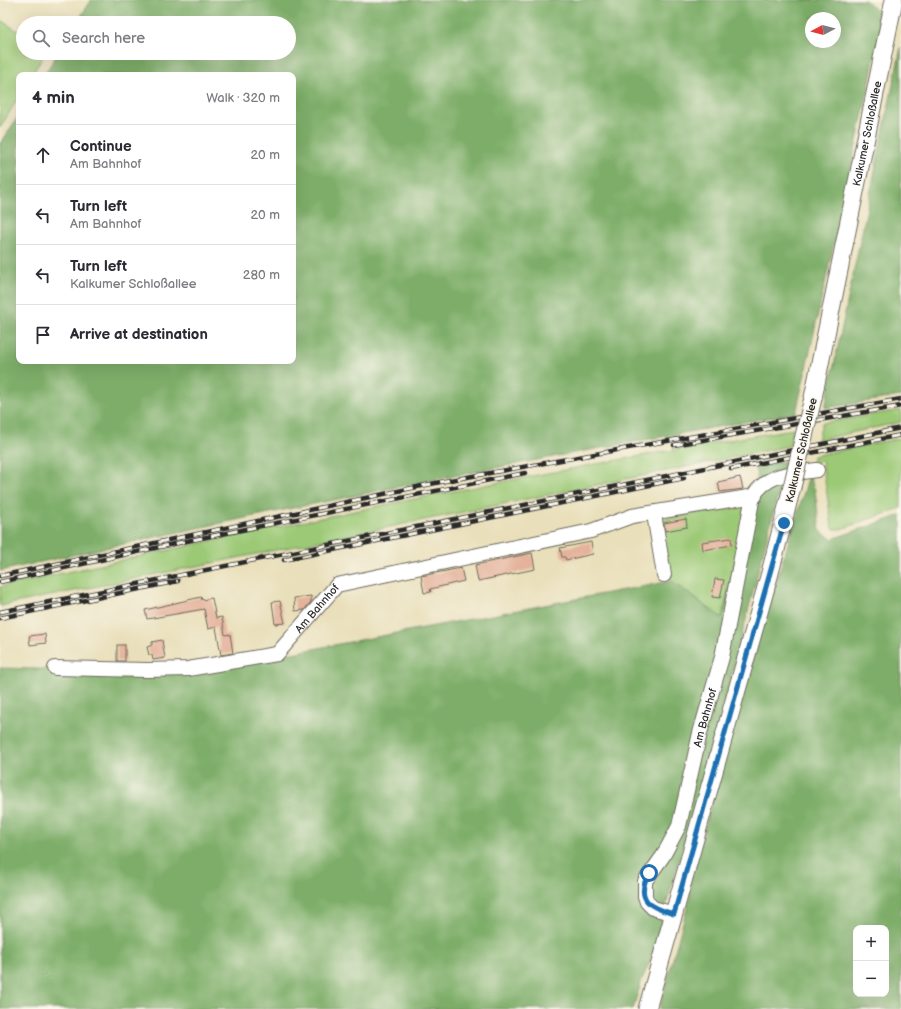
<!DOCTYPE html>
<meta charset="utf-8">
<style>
:root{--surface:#fff;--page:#f2f2f3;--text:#2b2b33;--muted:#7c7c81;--line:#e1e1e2}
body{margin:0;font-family:"Balsamiq Sans",sans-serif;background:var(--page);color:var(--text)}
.controls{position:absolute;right:12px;bottom:12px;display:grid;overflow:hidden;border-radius:8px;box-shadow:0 4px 16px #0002}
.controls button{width:36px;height:36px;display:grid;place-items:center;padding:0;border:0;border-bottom:1px solid var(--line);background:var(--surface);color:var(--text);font:20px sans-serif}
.compass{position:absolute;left:805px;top:12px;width:36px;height:36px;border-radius:50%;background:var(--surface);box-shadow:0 4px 16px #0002;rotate:263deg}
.stop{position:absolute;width:12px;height:12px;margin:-9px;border:3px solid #1f6fb2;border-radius:50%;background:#fff}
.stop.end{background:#1f6fb2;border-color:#fff;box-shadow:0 1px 4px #0008}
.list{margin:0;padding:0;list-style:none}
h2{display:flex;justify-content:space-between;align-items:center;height:52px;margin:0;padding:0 16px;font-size:17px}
h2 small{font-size:13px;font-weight:400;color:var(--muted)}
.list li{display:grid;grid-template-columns:26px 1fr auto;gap:12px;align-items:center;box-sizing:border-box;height:60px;padding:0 16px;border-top:1px solid var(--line)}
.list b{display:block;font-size:15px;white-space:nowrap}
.list p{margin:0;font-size:13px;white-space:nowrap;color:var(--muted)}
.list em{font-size:13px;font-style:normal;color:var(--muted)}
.icon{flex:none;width:22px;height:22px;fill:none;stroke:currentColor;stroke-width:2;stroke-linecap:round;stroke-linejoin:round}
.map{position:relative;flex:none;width:901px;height:1009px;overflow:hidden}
.search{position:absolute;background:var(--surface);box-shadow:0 4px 16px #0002;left:16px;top:16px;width:280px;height:44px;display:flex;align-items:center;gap:10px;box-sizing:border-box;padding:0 14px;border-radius:22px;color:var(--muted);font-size:15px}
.panel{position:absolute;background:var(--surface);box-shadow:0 4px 16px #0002;left:16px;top:72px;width:280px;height:292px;border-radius:8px}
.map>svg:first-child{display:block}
.green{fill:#9cc976;stroke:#647a50}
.forest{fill:#7dad67;stroke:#546c49;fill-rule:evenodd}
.building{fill:#e5b39c}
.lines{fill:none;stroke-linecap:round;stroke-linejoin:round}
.minor-casing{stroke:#6e6a5d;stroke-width:16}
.major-casing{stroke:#6e6a5d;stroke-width:19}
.minor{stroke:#fff;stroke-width:14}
.major{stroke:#fff;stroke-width:17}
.rail-casing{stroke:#2b2b2b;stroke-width:4.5}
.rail{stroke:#fbf7ec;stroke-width:3;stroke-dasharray:9;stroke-linecap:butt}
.major-bridge-casing{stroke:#6e6a5d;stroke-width:19;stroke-linecap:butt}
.major-bridge{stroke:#fff;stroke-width:17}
.route{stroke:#1f6fb2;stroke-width:5}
.labels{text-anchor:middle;stroke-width:3;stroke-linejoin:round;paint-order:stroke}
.street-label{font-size:11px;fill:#2b2b2b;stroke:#fbf7ec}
</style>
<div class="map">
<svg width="901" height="1009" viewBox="0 0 901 1009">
<rect width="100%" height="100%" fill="#fbf7ec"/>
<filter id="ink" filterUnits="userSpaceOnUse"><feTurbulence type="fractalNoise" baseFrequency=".025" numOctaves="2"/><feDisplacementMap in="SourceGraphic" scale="8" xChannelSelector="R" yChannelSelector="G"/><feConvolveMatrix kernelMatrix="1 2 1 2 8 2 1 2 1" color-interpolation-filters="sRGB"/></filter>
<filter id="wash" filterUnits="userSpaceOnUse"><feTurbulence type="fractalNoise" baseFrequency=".012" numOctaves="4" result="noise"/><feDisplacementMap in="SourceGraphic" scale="16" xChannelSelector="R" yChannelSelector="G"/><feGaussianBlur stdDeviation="0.9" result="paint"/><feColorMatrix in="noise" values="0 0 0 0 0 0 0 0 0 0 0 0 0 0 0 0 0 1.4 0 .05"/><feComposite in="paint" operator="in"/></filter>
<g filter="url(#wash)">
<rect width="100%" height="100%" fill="#e9dfba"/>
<g class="green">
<polygon points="0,20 23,34 23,53 45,53 32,75 19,75 19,96 0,128"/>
<polygon points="901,410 901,422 818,440 822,423"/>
<path d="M793 429 789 446 0 606V587C263 528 527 474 793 429Z"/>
<polygon points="901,438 901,508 841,529 834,529 832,527 822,461 812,463 813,456"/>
<polygon points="742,504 745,509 745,515 722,618 670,580 659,520"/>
</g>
<g class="forest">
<path d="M91 0H865L880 13 882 18 868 91 796 413C529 459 264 512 0 571V145L19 115V361H293V75H44L58 53H289V23H77ZM811 18H835V42H811Z"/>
<polygon points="901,47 901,396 825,408"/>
<polygon points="786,461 783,471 758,482 755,467"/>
<path d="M809 476 815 490 820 531 832 539 901 515V1009H659L690 897 689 887 731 728ZM856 928H886V994H856Z"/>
<polygon points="782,479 729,685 650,962 642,979 633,1009 0,1009 0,668 147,672 276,656 671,581 722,618 755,496"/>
</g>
<g id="blocks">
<g class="building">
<polygon points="740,477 743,489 720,492 718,482"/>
<polygon points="686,519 687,527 665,531 664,523"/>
<polygon points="731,538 732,545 703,550 702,542"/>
<polygon points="591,542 593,554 566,560 565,557 562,557 560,548"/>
<polygon points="532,553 535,569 478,581 475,565"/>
<polygon points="461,568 464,581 430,589 431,592 424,593 421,576"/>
<polygon points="715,579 724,580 720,598 712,597"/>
<polygon points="311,596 311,602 304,610 295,611 294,598"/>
<polygon points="201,597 202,600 212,598 216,618 222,617 225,635 230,634 233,653 221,655 216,627 208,629 204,609 147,619 145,610"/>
<polygon points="280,601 285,623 275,624 272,602"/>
<polygon points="45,634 46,643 30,645 29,636"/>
<polygon points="162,640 165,658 153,660 152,655 149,655 147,647 152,645 152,642"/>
<rect x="117" y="645" width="8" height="16"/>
</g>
</g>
</g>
<g filter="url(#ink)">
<use href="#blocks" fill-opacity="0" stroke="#6e6a5d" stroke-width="1"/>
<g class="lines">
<g class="minor-casing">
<g id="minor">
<polyline points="654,514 664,575"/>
<path id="s1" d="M55 668 147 670 188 669 277 654 337 585 591 531 632 516 755 496"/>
<path id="s2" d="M674 914 653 908 647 902 645 896V881L663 856 679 826 700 733 722 657 753 496C769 472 791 474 817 470"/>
</g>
</g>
<g class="major-casing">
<g id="major">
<path id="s3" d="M813 398 894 0"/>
<polyline points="647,1009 770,573 792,487"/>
</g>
</g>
<use href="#minor" class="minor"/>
<use href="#major" class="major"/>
<g class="rail-casing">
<g id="rail">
<polyline points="674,445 901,406"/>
<polyline points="731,469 901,435"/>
<polyline points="284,560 684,478"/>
<polyline points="0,576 445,481 901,399"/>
<polyline points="0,582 192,540 525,473"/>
<polyline points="0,612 901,428"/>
<polyline points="0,618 178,581"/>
</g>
</g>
<use href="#rail" class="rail"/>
<g class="major-bridge-casing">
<polyline id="major-bridge" points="792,487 813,398"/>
</g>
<use href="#major-bridge" class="major-bridge"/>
</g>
</g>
<g class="lines" filter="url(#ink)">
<path class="route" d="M649 873C634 900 651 908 674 914L784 523"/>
</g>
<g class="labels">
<g class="street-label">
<text dy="4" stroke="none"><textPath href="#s3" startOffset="270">Kalkumer Schloßallee</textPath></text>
<text transform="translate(801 450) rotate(-77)" y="4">Kalkumer Schloßallee</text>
<text dy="4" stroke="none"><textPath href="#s1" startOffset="284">Am Bahnhof</textPath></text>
<text dy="4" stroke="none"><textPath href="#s2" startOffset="228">Am Bahnhof</textPath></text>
</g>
</g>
</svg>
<div class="controls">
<button>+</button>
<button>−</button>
</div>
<svg class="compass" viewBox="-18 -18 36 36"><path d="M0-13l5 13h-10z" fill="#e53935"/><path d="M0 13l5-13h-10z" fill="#7c7c81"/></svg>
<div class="stop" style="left:649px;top:873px"></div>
<div class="stop end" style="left:784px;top:523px"></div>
<div class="search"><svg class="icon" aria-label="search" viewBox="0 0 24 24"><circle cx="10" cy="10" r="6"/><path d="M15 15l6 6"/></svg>Search here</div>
<section class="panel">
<h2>4 min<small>Walk · 320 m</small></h2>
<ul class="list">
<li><svg class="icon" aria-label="ahead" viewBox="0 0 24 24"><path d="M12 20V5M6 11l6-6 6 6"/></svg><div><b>Continue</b><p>Am Bahnhof</p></div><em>20 m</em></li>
<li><svg class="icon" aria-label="left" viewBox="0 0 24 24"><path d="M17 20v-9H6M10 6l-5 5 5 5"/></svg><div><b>Turn left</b><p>Am Bahnhof</p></div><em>20 m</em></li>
<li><svg class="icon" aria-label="left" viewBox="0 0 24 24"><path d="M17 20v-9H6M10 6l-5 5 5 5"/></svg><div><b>Turn left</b><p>Kalkumer Schloßallee</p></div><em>280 m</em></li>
<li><svg class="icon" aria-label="arrive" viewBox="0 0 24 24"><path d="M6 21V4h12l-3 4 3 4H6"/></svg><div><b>Arrive at destination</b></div></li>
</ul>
</section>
</div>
